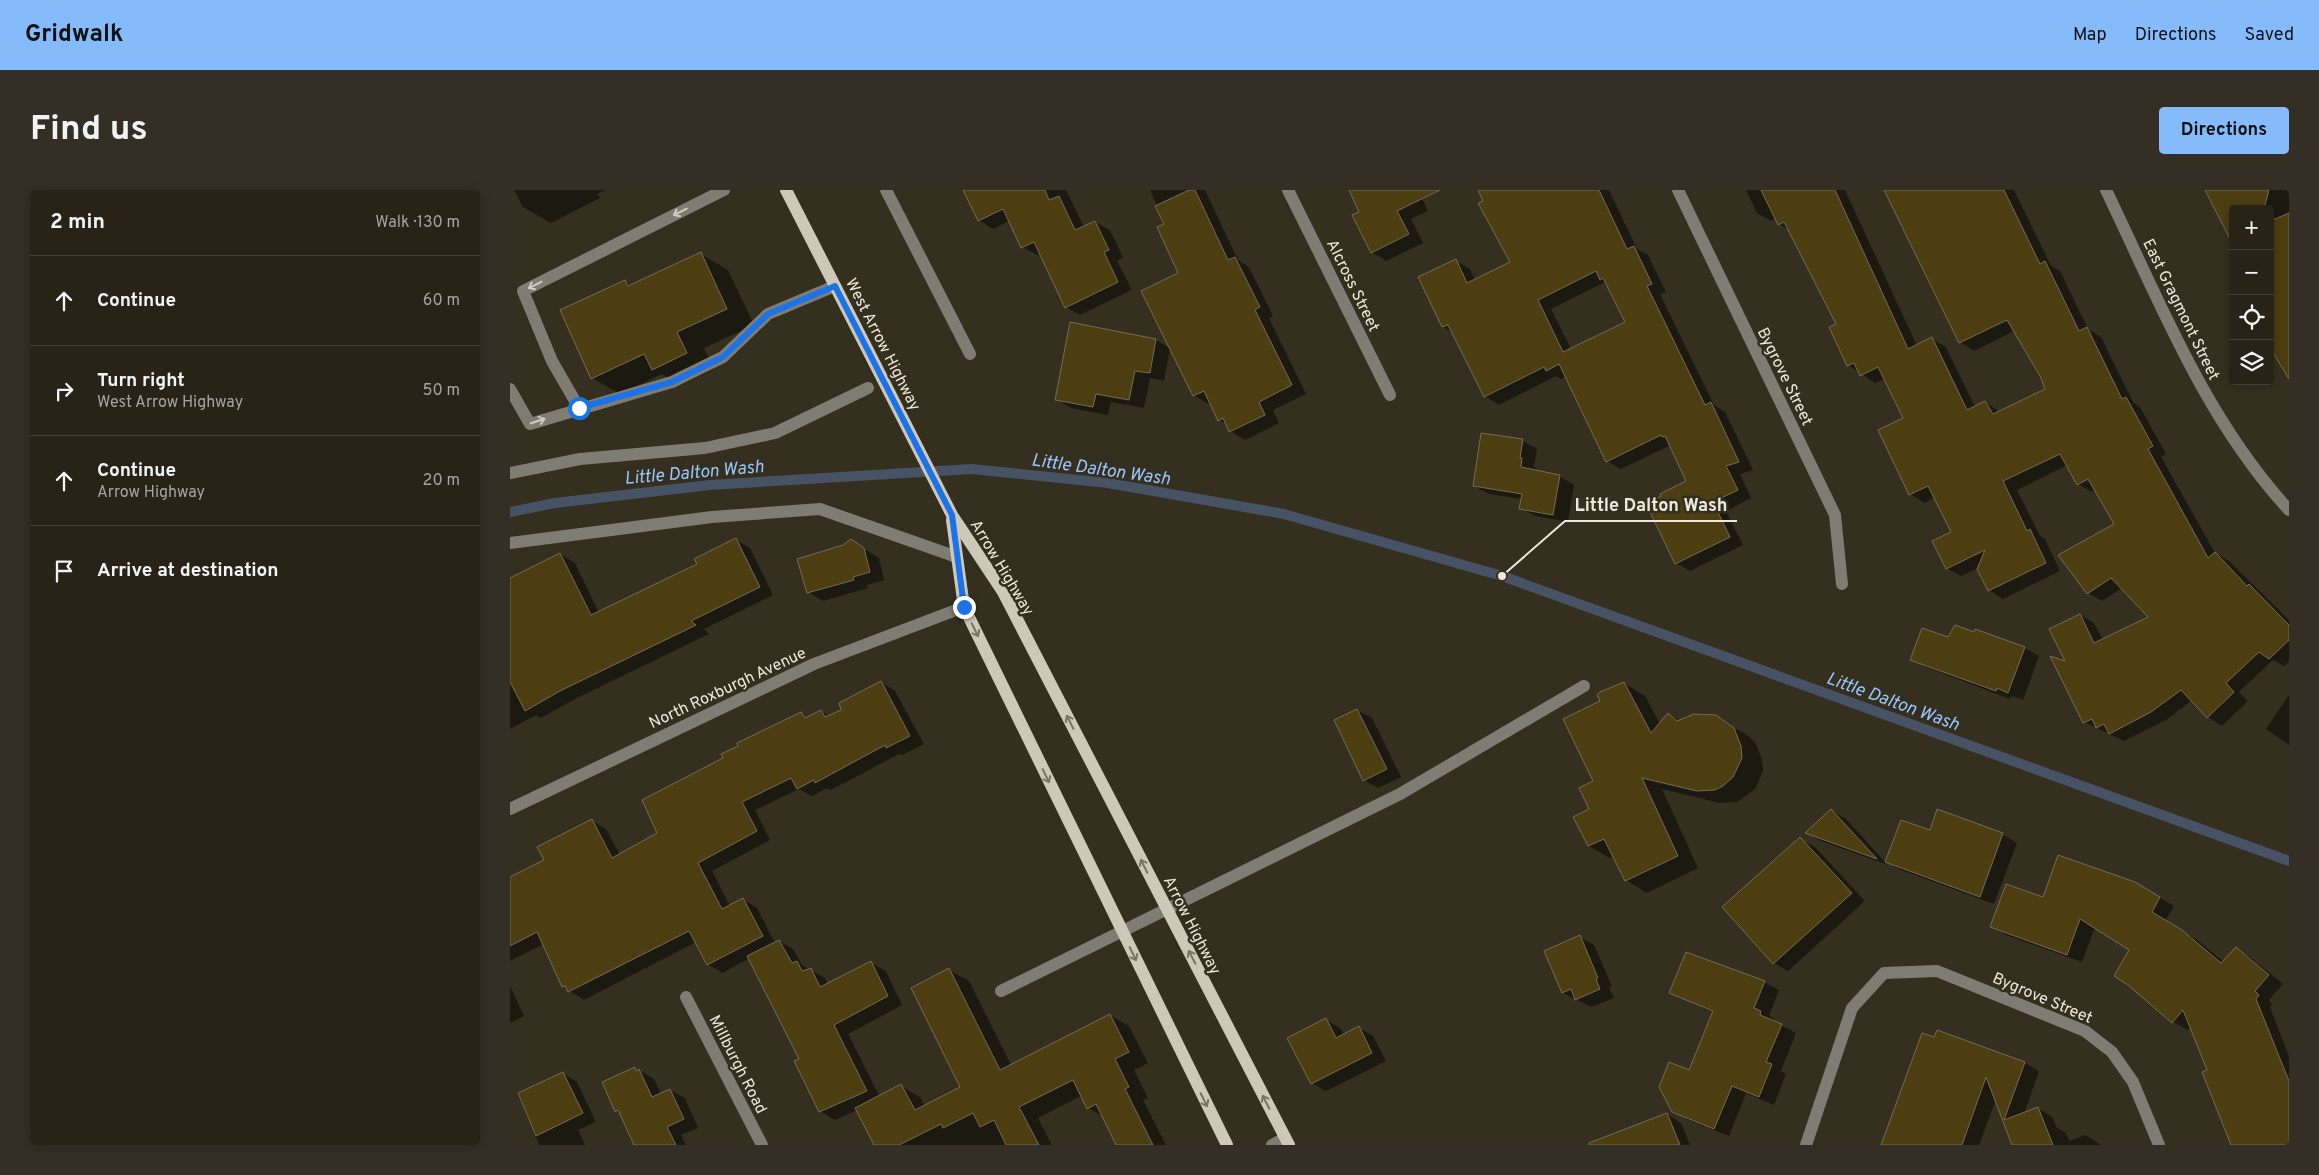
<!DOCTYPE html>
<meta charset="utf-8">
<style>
:root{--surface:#282317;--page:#342f24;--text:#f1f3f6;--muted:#a5a4a1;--line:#444036;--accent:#85bbfb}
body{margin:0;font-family:Overpass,sans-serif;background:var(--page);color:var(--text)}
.controls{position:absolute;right:15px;top:15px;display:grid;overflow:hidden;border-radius:5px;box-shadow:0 2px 12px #0003}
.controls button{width:45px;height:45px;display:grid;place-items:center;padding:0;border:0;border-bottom:1px solid var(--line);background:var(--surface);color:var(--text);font:25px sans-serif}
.stop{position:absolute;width:15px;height:15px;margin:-11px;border:4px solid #1a73e8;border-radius:50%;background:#fff}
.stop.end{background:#1a73e8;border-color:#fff;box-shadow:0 1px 5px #0008}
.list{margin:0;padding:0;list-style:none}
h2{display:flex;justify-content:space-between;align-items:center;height:65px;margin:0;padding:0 20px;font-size:21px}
h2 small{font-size:16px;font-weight:400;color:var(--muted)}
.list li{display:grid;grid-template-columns:32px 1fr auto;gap:15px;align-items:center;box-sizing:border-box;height:90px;padding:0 20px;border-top:1px solid var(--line)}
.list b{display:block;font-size:19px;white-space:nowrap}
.list p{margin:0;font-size:16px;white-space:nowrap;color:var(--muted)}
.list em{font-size:16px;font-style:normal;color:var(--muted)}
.icon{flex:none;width:28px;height:28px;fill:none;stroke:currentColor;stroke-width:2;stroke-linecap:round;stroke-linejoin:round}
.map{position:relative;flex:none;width:1779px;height:955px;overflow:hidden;border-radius:5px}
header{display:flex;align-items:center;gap:30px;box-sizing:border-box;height:70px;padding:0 25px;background:var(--accent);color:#111}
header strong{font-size:24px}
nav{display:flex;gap:28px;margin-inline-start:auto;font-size:18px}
.intro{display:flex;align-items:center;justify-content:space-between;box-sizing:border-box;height:120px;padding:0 30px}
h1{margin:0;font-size:35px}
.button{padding:12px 22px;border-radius:5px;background:var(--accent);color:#111;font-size:18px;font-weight:700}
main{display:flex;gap:30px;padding:0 30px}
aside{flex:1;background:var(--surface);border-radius:5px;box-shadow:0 2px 12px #0003}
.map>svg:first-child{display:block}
.shadow{fill:#0007;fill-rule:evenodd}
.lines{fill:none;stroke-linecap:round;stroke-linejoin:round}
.stream{stroke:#475364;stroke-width:10}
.building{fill:#4d3e11;stroke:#726c5a;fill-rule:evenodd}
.minor{stroke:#7f7c74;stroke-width:12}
.major{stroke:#cec8b8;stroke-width:12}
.oneway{stroke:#d1cdc4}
.oneway2{stroke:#7a7464}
.route{stroke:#1a73e8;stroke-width:6}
.labels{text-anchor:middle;stroke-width:5;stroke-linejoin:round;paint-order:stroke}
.street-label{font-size:16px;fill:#ece8de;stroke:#352f1f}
.water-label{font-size:18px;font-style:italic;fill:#98c7ff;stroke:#352f1f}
.leader{fill:none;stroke:#ece8de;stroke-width:2}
.callout-dot{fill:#ece8de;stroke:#352f1f;stroke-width:2}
.callout-label{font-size:18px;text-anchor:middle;font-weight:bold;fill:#ece8de;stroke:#352f1f;stroke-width:5;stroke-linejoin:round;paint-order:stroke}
</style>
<header>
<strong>Gridwalk</strong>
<nav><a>Map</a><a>Directions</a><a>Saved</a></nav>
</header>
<div class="intro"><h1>Find us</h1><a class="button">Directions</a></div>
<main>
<aside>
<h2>2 min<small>Walk · 130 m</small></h2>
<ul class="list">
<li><svg class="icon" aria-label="ahead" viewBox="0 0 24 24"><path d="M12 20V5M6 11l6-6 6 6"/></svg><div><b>Continue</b></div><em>60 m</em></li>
<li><svg class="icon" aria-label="right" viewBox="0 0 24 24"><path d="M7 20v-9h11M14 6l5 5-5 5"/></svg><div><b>Turn right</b><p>West Arrow Highway</p></div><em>50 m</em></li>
<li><svg class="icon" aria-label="ahead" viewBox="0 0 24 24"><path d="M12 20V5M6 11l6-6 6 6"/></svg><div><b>Continue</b><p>Arrow Highway</p></div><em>20 m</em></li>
<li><svg class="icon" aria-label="arrive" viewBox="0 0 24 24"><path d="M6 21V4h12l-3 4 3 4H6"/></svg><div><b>Arrive at destination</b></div></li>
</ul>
</aside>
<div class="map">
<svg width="1779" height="955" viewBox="0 0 1779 955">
<rect width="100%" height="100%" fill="#352f1f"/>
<g class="shadow">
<polygon points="4,0 96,0 87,4 90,8 41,33 13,17"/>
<polygon points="451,0 556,0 574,37 585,32 600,40 613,68 607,71 622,100 570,125 556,117 531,64 527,65 512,57 499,31 483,39 469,30 456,3"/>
<polygon points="640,0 695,0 728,70 739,77 763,126 759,128 796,204 763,220 769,233 735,250 720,241 717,234 709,230 701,212 698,214 684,205 669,84 655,34"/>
<polygon points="839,0 908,0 918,21 901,29 913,53 876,71 862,62 850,23"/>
<path d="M969 0H1099L1127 59 1138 65 1156 102 1150 104 1204 215 1215 222 1243 280 1230 284 1241 308 1216 321 1233 355 1180 381 1166 373 1178 291 1161 255 1111 279 1097 271 1056 186 1051 189 1046 186 989 215 975 206 942 142 933 137 946 71 960 79 965 90 1001 72ZM1095 92 1116 132 1061 159 1041 119Z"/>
<polygon points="1236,0 1335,0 1407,156 1422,149 1436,157 1465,217 1475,212 1490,222 1536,200 1510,147 1504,141 1464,161 1450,152 1413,0 1504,0 1541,76 1550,81 1578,139 1591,147 1623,212 1630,217 1656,264 1651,267 1705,363 1719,371 1779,430 1779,472 1774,476 1763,470 1729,502 1738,511 1712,536 1698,527 1682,510 1656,530 1614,551 1574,532 1558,473 1570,425 1584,433 1593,450 1640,428 1612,398 1592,411 1578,403 1606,334 1586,300 1582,302 1568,294 1557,275 1507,300 1530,346 1535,349 1550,381 1493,409 1479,400 1468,378 1451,386 1437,378 1443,343 1425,307 1415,313 1400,304 1395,228 1375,189 1365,193 1338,175 1328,134 1280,41 1269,34 1266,28 1261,31 1247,23"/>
<polygon points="1697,0 1779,0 1779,187 1760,155 1760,19 1723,19"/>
<polygon points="191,64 218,80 244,135 194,158 204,179 170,195 152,184 110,204 82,188 115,91 122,96"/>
<polygon points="646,150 660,158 654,191 640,188 634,218 601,212 598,225 561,218 546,209"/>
<polygon points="1012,250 1027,259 1024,277 1026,278 1026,282 1049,286 1064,295 1058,332 1025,326 1011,318 1012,309 979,304 964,296"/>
<polygon points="226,350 240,358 263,405 194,439 199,444 65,509 31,528 26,525 0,539 0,438 50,364 65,373 89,423 188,375"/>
<polygon points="341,351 369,368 374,390 357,395 358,398 313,411 298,402 334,356"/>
<polygon points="1438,449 1515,458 1529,466 1513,510 1502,506 1500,509 1416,477 1402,469"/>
<polygon points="371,492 385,501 414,554 392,565 389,564 321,600 317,598 302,606 289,599 245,620 260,650 202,681 220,716 233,709 247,718 265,753 269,751 283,759 292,775 315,788 318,794 361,773 376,781 392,815 338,844 370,907 391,896 410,907 415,916 452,898 439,780 459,791 501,875 600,825 619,836 638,873 624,880 638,908 633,910 656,955 608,955 594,927 578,918 571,906 528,928 542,955 365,955 347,920 325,930 310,921 291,869 240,768 212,783 198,774 186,752 74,810 53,797 34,754 0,771 0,689 35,671 82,631 96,639 110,665 149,644 215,568 291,524 298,528 311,521 320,526 333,521"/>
<polygon points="1114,493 1135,506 1150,534 1158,524 1170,531 1185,525 1197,525 1236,544 1245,552 1252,569 1253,581 1245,599 1227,612 1210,613 1152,599 1188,678 1137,703 1116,690 1104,666 1100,668 1079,656 1092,511"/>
<polygon points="1779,505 1779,555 1756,539"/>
<polygon points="847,520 862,528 891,587 868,598 854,590"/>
<polygon points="1321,620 1336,629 1378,675 1311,651 1297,643"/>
<polygon points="1420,642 1492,644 1507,653 1484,714 1391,680 1376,672"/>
<polygon points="1290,649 1305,657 1355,711 1278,781 1264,773"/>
<polygon points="1625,693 1664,716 1655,731 1686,749 1714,772 1726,758 1740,767 1773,794 1759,810 1762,814 1760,817 1779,867 1779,955 1722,955 1699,880 1681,836 1678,840 1663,832 1619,794 1620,759 1585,737 1572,772 1496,745 1481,736 1534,709"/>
<polygon points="1070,747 1084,755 1102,796 1099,798 1104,808 1081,817 1053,803"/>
<polygon points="1254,792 1269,800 1259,826 1265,830 1264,832 1286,843 1271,881 1276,884 1264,915 1236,903 1219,946 1178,930 1163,921 1203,822 1160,803"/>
<polygon points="0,796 14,826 0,833"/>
<polygon points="816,830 830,838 834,845 849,838 863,846 876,871 816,901 802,893"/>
<polygon points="1413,845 1515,873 1529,881 1514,924 1528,918 1542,927 1547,938 1556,943 1559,951 1576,945 1591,955 1503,955 1486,909 1469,955 1372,955"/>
<polygon points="125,878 144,889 151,904 160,900 175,908 188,938 171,945 176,955 126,955 111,924 106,921"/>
<polygon points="53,883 67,892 86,932 68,940 75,955 29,955 8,905"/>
<polygon points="1157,924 1171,933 1180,955 1124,955"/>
</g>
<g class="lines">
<polyline class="stream" points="0,322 45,313 200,295 462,279 598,293 774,324 992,386 1779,671"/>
</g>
<g class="building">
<polygon points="453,0 535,0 539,10 549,6 565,40 585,31 599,60 594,62 608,92 555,118 524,52 511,58 493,19 468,31"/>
<polygon points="679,0 685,0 718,70 725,67 750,117 745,120 782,195 749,212 755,225 719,242 713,228 708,231 694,201 683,206 631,101 668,83 647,37 654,34 645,16"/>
<polygon points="839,0 930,0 887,21 899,44 861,63 842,25 849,22"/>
<path d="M968 0H1089L1117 59 1124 56 1142 94 1137 96 1195 215 1201 212 1229 272 1216 276 1228 300 1203 312 1220 347 1165 374 1136 314 1151 306 1150 304 1176 291 1155 246 1152 247 1151 245 1096 272 1049 174 1036 181 1034 177 974 207 938 135 932 137 908 87 946 69 957 93 1000 72 968 13 973 11ZM1086 81 1090 90 1093 88 1115 132 1053 162 1028 110Z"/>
<polygon points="1251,0 1325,0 1398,159 1422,147 1457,220 1475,211 1483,224 1535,199 1530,186 1497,130 1449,153 1374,0 1494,0 1530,74 1535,71 1569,141 1577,137 1612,209 1616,207 1643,256 1638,259 1698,368 1705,362 1737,396 1739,394 1779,435 1779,450 1759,469 1749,462 1716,493 1724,502 1697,528 1671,500 1641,522 1599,544 1594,534 1586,538 1582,529 1573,533 1540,466 1555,471 1539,439 1570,424 1584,453 1638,427 1601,388 1577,404 1548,365 1604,334 1578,289 1567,295 1550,264 1493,291 1517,341 1520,339 1536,373 1478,401 1467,379 1475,360 1436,379 1422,351 1441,342 1418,296 1399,305 1368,240 1393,228 1368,177 1350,186 1344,173 1337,176 1319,137 1326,134 1274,32 1268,35"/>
<polygon points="1695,0 1759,0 1754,19 1723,19 1723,55"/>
<polygon points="1779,23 1779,189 1760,158 1760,31"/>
<polygon points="191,62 217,119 167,142 177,163 142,180 134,164 81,189 50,120 115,90 118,96"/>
<polygon points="560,132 646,149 640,183 625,181 619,210 586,204 583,217 545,210"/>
<polygon points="971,243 1013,249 1010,268 1012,268 1011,277 1050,285 1043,325 1009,319 1012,304 963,296"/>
<polygon points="226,348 250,397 181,431 186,435 50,501 15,521 0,492 0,388 50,363 81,425 187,374 184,369"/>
<polygon points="341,349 354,358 360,382 343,387 344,390 297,403 287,369 333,355"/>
<polygon points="1445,435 1464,442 1465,439 1515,457 1498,503 1487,498 1486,501 1400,470 1412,438 1438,447"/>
<polygon points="371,491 400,546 376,558 375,555 305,593 304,590 287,599 281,588 232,612 247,641 188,673 212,719 233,708 253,746 197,775 179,741 58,802 55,796 52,797 27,742 0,756 0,687 34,670 27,657 82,629 102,668 147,643 132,610 213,568 211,564 228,556 227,553 291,522 295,528 311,520 315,527 331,520 329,513"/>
<polygon points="1114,492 1141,543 1158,523 1167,531 1184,524 1206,525 1224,538 1231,556 1232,568 1223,587 1213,596 1205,600 1187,601 1132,588 1168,666 1115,691 1094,649 1078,656 1063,627 1079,619 1069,598 1083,591 1053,529 1090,511 1087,505 1090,502"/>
<polygon points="847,519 877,579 853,591 824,530"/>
<polygon points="1321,619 1367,669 1295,643"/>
<polygon points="1427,619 1493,643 1470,707 1375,672 1391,630 1420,640"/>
<polygon points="1290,647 1342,703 1263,774 1212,717"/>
<polygon points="1548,665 1625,692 1650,707 1642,722 1672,740 1711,773 1726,757 1759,785 1745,801 1749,805 1746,809 1779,891 1779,955 1721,955 1692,882 1697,880 1673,820 1662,833 1618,795 1604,786 1619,760 1570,729 1557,765 1480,737 1496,694 1533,707"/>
<polygon points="1070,745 1088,788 1086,789 1090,799 1065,810 1061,799 1052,803 1034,761"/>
<polygon points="269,750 282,773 287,771 292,781 301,778 310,797 361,771 378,806 324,835 357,901 309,922 284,871 289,869 237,766"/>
<polygon points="1176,762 1255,791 1244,818 1251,821 1250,825 1272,834 1256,872 1262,874 1249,907 1222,896 1204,939 1162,922 1149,897 1159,872 1179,880 1203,821 1159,803"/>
<polygon points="439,778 490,880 600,824 619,862 605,869 619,897 615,899 643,955 606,955 586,914 577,919 563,890 509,917 529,955 496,955 484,930 470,937 463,923 433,938 431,934 389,955 364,955 345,918 391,894 405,920 450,897 401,798"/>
<polygon points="816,828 826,848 849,836 862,863 801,894 777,848"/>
<polygon points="1427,840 1515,872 1494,930 1528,917 1543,955 1502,955 1476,887 1452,955 1371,955 1412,843 1424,847"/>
<polygon points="125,877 126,881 129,879 142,907 160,899 174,929 157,937 166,955 124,955 108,920 105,922 92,892"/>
<polygon points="53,882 73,923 26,946 8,903"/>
<polygon points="1157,923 1170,955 1079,955 1079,953"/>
</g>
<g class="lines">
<g class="minor">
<polyline points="376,0 460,164"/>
<polyline points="778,0 880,205"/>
<polyline points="1168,0 1325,325 1332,394"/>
<path d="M1596 0C1649 110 1695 229 1779 320"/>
<polyline points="0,199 20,234 162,192 213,167 258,124 325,96"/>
<polyline points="69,218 42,171 13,101 214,0"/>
<polyline points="0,283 70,269 195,258 265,243 358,198"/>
<polyline points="0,353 202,327 310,319 447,367"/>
<polyline points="0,619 304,474 454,417"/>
<polyline points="491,801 890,604 1074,496"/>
<polyline points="176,807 252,955"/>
<polyline points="762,955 775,948"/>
<polyline points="1296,955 1342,818 1374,783 1427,781 1575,841 1602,862 1623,892 1649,955"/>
</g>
<g class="major">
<polyline points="276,0 442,325 493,402 779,955"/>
<polyline points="442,330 454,417 717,955"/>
</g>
</g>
<defs><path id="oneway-shaft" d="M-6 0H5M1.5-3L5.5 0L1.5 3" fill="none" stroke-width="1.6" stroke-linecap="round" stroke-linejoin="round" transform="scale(1.25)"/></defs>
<g class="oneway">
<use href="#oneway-shaft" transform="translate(170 22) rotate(153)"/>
<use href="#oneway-shaft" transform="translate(25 95) rotate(153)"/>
<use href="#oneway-shaft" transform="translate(28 231) rotate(-18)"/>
</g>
<g class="oneway2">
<use href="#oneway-shaft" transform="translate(465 440) rotate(64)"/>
<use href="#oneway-shaft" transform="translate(560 532) rotate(-117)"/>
<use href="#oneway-shaft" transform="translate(536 586) rotate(64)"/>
<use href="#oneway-shaft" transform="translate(634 676) rotate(-117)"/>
<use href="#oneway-shaft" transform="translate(623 764) rotate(64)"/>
<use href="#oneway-shaft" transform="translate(682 767) rotate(-117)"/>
<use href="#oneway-shaft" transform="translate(694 910) rotate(64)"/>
<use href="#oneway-shaft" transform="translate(756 912) rotate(-117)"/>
</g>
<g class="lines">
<polyline class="route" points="69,218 162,192 213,167 258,124 325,96 442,325 454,417"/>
</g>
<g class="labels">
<g class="street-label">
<text transform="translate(844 95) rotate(64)" y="6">Alcross Street</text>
<text transform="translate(1672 119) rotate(64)" y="6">East Gragmont Street</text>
<text transform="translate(374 154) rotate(63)" y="6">West Arrow Highway</text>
<text transform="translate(1276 186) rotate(64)" y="6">Bygrove Street</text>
<text transform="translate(493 377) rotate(59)" y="6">Arrow Highway</text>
<text transform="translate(217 497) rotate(-25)" y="6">North Roxburgh Avenue</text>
<text transform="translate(683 735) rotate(63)" y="6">Arrow Highway</text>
<text transform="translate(1533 807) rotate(23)" y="6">Bygrove Street</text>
<text transform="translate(229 874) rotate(63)" y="6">Millburgh Road</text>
</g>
<g class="water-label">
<text transform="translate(591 279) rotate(8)" y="6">Little Dalton Wash</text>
<text transform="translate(184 282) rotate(-5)" y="6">Little Dalton Wash</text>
<text transform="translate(1383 511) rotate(20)" y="6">Little Dalton Wash</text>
</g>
</g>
<path class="leader" d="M992 386L1055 331H1227"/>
<circle class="callout-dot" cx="992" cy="386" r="5"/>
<g class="callout-label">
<text x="1141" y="321">Little Dalton Wash</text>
</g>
</svg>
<div class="controls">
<button>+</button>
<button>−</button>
<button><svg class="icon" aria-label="locate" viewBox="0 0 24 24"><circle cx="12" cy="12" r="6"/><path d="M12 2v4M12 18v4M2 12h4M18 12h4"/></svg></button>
<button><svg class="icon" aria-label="layers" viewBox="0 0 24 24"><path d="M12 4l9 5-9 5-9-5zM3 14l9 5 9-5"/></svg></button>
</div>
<div class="stop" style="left:69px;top:218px"></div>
<div class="stop end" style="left:454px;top:417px"></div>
</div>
</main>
